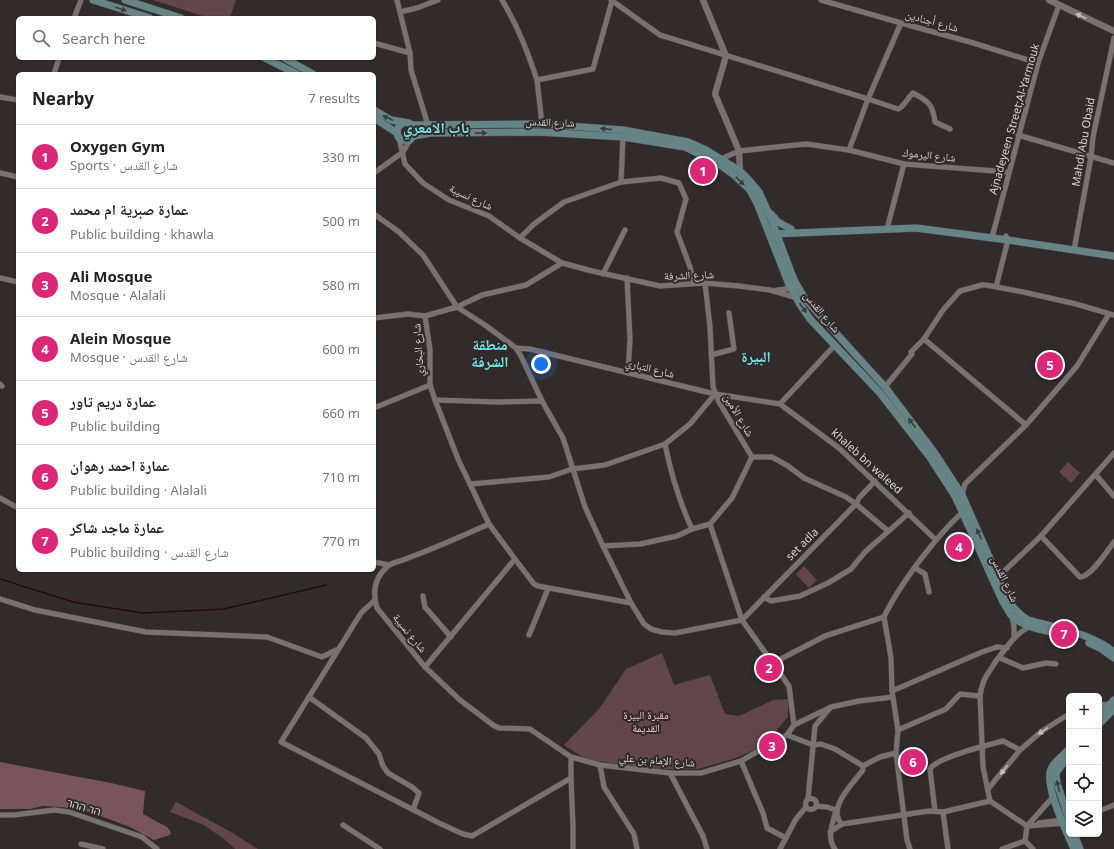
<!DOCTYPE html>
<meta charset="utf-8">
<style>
:root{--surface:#fff;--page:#f6f6f6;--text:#222;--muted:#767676;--line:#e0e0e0;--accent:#db2777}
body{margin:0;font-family:"Noto Sans","Noto Naskh Arabic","Noto Sans Hebrew",sans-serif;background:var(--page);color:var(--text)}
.controls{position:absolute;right:12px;bottom:12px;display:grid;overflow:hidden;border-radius:6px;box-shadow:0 1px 3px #0004}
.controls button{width:36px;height:36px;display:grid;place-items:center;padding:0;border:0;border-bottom:1px solid var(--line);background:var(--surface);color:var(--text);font:20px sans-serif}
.you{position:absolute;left:541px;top:364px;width:14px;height:14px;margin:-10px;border:3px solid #fff;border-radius:50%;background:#1a73e8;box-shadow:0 0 0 6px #1a73e833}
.badge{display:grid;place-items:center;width:26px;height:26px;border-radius:50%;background:var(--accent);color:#fff;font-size:13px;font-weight:700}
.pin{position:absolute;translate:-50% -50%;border:2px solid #fff;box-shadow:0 1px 4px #0006}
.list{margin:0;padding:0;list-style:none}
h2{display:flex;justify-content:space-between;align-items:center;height:52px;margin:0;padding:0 16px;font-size:17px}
h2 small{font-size:13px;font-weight:400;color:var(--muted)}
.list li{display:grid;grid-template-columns:26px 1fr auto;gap:12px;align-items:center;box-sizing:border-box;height:64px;padding:0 16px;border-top:1px solid var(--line)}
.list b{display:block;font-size:15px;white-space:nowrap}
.list p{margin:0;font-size:13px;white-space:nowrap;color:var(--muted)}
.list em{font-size:13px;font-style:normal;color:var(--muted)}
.icon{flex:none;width:22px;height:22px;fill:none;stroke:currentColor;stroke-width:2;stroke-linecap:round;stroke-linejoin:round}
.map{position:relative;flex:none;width:1114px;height:849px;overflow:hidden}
.search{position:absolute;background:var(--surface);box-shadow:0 1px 3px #0004;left:16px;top:16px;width:360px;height:44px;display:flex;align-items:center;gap:10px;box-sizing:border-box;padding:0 14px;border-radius:6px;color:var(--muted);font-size:15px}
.panel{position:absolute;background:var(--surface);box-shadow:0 1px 3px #0004;left:16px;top:72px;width:360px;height:500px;border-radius:6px}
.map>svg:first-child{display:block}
.green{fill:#63454c}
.forest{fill:#7a545d}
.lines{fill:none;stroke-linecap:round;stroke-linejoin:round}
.stream{stroke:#260812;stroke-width:1.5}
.minor-casing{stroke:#4e494a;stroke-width:6}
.tertiary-casing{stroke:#4e494a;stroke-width:7}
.secondary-casing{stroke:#4e494a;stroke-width:8}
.minor{stroke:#797273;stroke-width:5}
.tertiary{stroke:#797273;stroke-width:6}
.secondary{stroke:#668486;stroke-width:7}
.oneway{fill:#3c3d3e}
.oneway2{fill:#c5c0c1}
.labels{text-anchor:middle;stroke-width:4;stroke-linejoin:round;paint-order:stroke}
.street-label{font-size:11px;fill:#d8d4d4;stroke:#312b2c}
.park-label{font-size:11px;fill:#fac2ce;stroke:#312b2c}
.district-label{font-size:15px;font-weight:bold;fill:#78e4ea;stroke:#312b2c}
</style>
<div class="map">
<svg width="1114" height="849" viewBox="0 0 1114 849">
<rect width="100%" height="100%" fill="#312b2c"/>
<g class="green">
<polygon points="153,0 236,0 230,18 209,18"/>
<polygon points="1068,462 1080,473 1071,483 1059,472"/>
<polygon points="804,566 817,580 809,588 796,574"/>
<polygon points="662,653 674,685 710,675 725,714 739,716 773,700 788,699 788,717 763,746 736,758 698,769 648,769 586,759 564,745 599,709 626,669"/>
<polygon points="176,802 231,832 258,849 235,849 224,839 204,825 170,812"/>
</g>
<polygon class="forest" points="0,762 111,783 145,791 143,814 167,827 171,832 170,835 154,840 130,827 90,812 62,807 43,806 30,809 0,809"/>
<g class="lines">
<polyline class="stream" points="0,579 73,602 143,613 224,609 326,585"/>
<g class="minor-casing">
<g id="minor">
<polyline points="397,0 410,53 411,70 428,125"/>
<path d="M502 0C518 27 527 50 537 80L593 69 612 1"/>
<path d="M611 0 660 35 868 99 898 109C904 107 908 97 913 93 928 101 933 104 935 122L950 129"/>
<polyline points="821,0 901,23 970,42 1038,63"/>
<polyline points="400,12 417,8 438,0"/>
<polyline points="74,18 81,0"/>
<polyline points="374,43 410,53"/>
<polyline points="54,74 59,58"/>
<polyline points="537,80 542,124"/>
<polyline points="0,97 18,100"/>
<polyline points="1018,135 1114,163"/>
<polyline points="399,138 405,164 423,183 449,200 489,216 520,238 562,263 592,271 660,286 705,283 739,286 770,290 794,297"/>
<polyline points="849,150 868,99 901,23"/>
<polyline points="721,159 739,151 806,144 849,150 904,164 1008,172"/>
<polyline points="0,173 18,177"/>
<polyline points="374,173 403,152 410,140"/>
<polyline points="621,182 623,137"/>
<polyline points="374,214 399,232 423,255 457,307 425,316 430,350 430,385 374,408"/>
<polyline points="890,229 888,225 904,164"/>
<polyline points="520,238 534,224 564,202 621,182 661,178 679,183 686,199 677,232 690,267 694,283"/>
<polyline points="993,238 993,234 1038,63 1059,5"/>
<polyline points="1074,250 1091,157 1093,137 1114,38"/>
<polyline points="603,274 625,230"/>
<polyline points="0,278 18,282"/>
<polyline points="627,278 630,339 628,373"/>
<polyline points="996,287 1008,240 1006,236"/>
<polyline points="777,290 787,289 788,283"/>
<polyline points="457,307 485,325 516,348 521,356 542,401 563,438 585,507 603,546 631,603 644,624 651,629 662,632 675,633 742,620"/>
<polyline points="457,307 482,295 526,285 562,263"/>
<polyline points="374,318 408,314 425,316"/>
<polyline points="924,339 1026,425"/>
<polyline points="516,348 530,349 715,394 780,404 839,448 936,540"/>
<polyline points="711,355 734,349 729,313"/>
<polyline points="0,384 2,386"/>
<polyline points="885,387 912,354 911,352 924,339 943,310 960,291 982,285 986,285 1023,292 1076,304 1114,315"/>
<polyline points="435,400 497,402 542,401"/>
<polyline points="780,404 835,345"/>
<path d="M665 444C671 474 679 501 692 529"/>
<polyline points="752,457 772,457 788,466 804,478 846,497 856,504 888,531"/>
<polyline points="1096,475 1114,496"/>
<polyline points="470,484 549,477 572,469 605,465 665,444 690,424 715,394"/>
<polyline points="962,495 965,484 1026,425 1077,366 1109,314"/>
<polyline points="0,498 18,508"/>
<path d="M489 524C462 536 436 548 408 558 402 561 393 562 388 566 375 577 372 592 377 608L425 667 460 700 493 725 499 728 530 729 571 757V778L573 826V849"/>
<polyline points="710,524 742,620 789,686 794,725"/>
<path d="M1041 536 1080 577C1091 577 1107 551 1114 542"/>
<polyline points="603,546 640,544 677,536 692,529 710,524 732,498 752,457 719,402 713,387 710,327 705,283"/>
<polyline points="515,559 534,584 538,586 631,603"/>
<polyline points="374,562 389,565"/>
<polyline points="915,568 925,574 929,592"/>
<polyline points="995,578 998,577 1041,536 1114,453"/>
<polyline points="423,596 425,607 451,637"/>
<polyline points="764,597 771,601 800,596 828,583 851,569 865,552 909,513"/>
<polyline points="0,599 35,610 146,632 267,637 322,657 336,650"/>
<polyline points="375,600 361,613 281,742 439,823 463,834 472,836 571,778"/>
<polyline points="1012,616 1014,627 1014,638"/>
<polyline points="884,617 891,658 892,691 898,730 896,753 907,840 910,849"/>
<path d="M884 617C893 597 905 581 917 564 931 546 945 528 962 513"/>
<polyline points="742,620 856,504 859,498 875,481"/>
<polyline points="529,635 548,589"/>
<polyline points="1000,658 1023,668 1046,663 1056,664"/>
<polyline points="773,663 825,636 884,617"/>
<polyline points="425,667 515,559 489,524 458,459 435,400 430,385"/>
<polyline points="892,691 982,652 997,647 1007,648"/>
<path d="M980 696C981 689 983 681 987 675 994 663 1018 628 1031 627"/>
<polyline points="309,697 366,738 379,754 383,766 388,773 412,787 419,793 413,810"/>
<polyline points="1099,705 1110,704"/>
<polyline points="898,730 946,709 960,694 980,696 983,767 990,801"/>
<polyline points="787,735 813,745 821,744 835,749 863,766 880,757 896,753"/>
<polyline points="571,757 600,765 670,773 701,773 741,761 787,735 794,725 831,707 859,701 893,697"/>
<polyline points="741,761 763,813 767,828 786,838"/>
<polyline points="600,765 604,787 634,834 637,849"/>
<polyline points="670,773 703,836 707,849"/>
<polyline points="988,789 1020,750 1042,731 1069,714"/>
<circle cx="811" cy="804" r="5.5"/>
<polyline points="808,799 815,726 830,708"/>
<path d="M816 806 827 807 836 810C833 823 826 838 835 849"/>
<path d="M935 811 930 769C937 757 988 745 1003 741L1020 750"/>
<polyline points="1099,811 1114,805"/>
<polyline points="943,812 948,849"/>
<polyline points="0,815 14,815 54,810 69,812 142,837 157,849"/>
<polyline points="1039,823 1063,820"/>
<path d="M842 824C826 809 853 783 863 770V766"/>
<polyline points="343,825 380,849"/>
<polyline points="830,832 842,824 929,811 943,812 990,801 1027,826 1066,823"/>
<polyline points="1025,841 1027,826 1053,797"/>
<polyline points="1025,841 1033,849"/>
<polyline points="81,844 103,849"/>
<polyline points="780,849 796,819 806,807"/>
<polyline points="1002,849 1025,841"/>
</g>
</g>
<g class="tertiary-casing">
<g id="tertiary">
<polyline points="703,0 726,56 715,94 739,151 740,171"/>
<polyline points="1049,0 1114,31"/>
</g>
</g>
<g class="secondary-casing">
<g id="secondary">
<polyline points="93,0 150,18"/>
<polyline points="125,0 181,18"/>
<polyline points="265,58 297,74"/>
<polyline points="284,58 313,74"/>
<path d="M374 110 391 120 409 123C414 126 415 129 415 134L410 140H401C395 135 396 127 403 123"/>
<polyline points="374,118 397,133"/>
<path d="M412 125 542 124 623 130 688 142 706 150 740 171 749 180 759 192 770 216 794 280 805 299 885 387 934 452 962 495 998 577 1013 607 1022 616 1028 620C1057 628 1090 633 1114 652"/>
<path d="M414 136 430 133 539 132 623 137 685 147 716 162 734 175 750 190 757 203 788 282 799 303 810 319 880 393 929 456 955 496 1003 602C1006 606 1008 611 1011 615 1023 629 1053 632 1070 635"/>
<polyline points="771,214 778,222 791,229"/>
<polyline points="772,234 916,228 1008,240 1114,256"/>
<polyline points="1089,643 1100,648 1114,658"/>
<polyline points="1099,716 1114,700"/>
<polyline points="1099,724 1114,709"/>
<path d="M1069 749C1064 755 1056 760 1052 767 1042 783 1067 832 1074 849"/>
<polyline points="1067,758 1056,773 1057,783 1069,820"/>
<polyline points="1074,834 1080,849"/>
</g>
</g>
<use href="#minor" class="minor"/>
<use href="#tertiary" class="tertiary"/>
<use href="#secondary" class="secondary"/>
</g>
<defs><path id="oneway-solid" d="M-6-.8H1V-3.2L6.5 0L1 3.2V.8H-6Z"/></defs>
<g class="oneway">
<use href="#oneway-solid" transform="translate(121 9) rotate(17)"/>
<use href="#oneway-solid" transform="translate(388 118) rotate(-154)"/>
<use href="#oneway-solid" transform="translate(606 129) rotate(-174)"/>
<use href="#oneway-solid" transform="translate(481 133) rotate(-1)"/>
<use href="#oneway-solid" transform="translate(740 181) rotate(44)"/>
<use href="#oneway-solid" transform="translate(803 308) rotate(54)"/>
<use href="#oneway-solid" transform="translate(912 423) rotate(-127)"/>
<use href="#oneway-solid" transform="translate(979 534) rotate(-114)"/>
<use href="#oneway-solid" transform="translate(1058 786) rotate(-104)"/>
</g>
<g class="oneway2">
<use href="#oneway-solid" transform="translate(1081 16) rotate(-154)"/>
<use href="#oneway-solid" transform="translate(1043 731) rotate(146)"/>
<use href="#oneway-solid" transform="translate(1004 770) rotate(129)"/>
</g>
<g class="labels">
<g class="street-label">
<text transform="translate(932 21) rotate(15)" y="4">شارع أجنادين</text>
<text transform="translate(1014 119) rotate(-74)" y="4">Ajnadeyeen Street;Al-Yarmouk</text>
<text transform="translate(550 122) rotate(2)" y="4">شارع القدس</text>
<text transform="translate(1083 142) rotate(-80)" y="4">Mahdi Abu Obaid</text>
<text transform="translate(929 155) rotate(6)" y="4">شارع اليرموك</text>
<text transform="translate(471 197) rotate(25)" y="4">شارع نسيبة</text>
<text transform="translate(689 275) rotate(-2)" y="4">شارع الشرفة</text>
<text transform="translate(822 312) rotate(50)" y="4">شارع القدس</text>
<text transform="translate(418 350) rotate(-94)" y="4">شارع البخاري</text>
<text transform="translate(650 368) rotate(14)" y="4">شارع التباري</text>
<text transform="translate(739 415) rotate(59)" y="4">شارع الأمين</text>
<text transform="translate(867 461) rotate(42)" y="4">khaleb bn waleed</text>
<text transform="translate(802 544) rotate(-45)" y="4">set adla</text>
<text transform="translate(1005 579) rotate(64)" y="4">شارع القدس</text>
<text transform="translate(410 633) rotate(51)" y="4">شارع نسيبة</text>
<text transform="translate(657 760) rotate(4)" y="4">شارع الإمام بن علي</text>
<text transform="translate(84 807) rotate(16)" y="4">הר ההר</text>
</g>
<g class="park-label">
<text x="646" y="719">مقبرة البيرة<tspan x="646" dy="13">القديمة</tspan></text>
</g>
<g class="district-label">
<text x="436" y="133">باب الامعري</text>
<text x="490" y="350">منطقة<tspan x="490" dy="17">الشرفة</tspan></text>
<text x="756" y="362">البيرة</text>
</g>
</g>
</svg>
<div class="controls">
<button>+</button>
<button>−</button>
<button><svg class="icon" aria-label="locate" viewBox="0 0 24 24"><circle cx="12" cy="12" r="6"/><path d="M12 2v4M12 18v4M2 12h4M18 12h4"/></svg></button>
<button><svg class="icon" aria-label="layers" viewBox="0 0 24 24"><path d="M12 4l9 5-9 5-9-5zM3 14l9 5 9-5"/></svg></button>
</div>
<div class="you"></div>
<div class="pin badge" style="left:703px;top:171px">1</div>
<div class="pin badge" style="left:769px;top:668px">2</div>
<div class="pin badge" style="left:772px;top:746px">3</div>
<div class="pin badge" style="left:959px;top:547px">4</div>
<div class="pin badge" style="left:1050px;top:365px">5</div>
<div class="pin badge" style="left:913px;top:762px">6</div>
<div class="pin badge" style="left:1064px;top:634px">7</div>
<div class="search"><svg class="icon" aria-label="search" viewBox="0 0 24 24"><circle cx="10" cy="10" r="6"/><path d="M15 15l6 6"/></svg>Search here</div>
<section class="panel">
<h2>Nearby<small>7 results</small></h2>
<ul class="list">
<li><span class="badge">1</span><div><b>Oxygen Gym</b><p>Sports · شارع القدس</p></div><em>330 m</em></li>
<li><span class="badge">2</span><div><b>عمارة صبرية ام محمد</b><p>Public building · khawla</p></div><em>500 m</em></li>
<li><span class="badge">3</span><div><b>Ali Mosque</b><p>Mosque · Alalali</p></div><em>580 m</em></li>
<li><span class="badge">4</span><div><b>Alein Mosque</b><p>Mosque · شارع القدس</p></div><em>600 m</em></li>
<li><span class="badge">5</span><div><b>عمارة دريم تاور</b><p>Public building</p></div><em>660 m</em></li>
<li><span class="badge">6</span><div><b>عمارة احمد رهوان</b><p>Public building · Alalali</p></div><em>710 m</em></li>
<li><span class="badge">7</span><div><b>عمارة ماجد شاكر</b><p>Public building · شارع القدس</p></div><em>770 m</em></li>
</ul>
</section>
</div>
